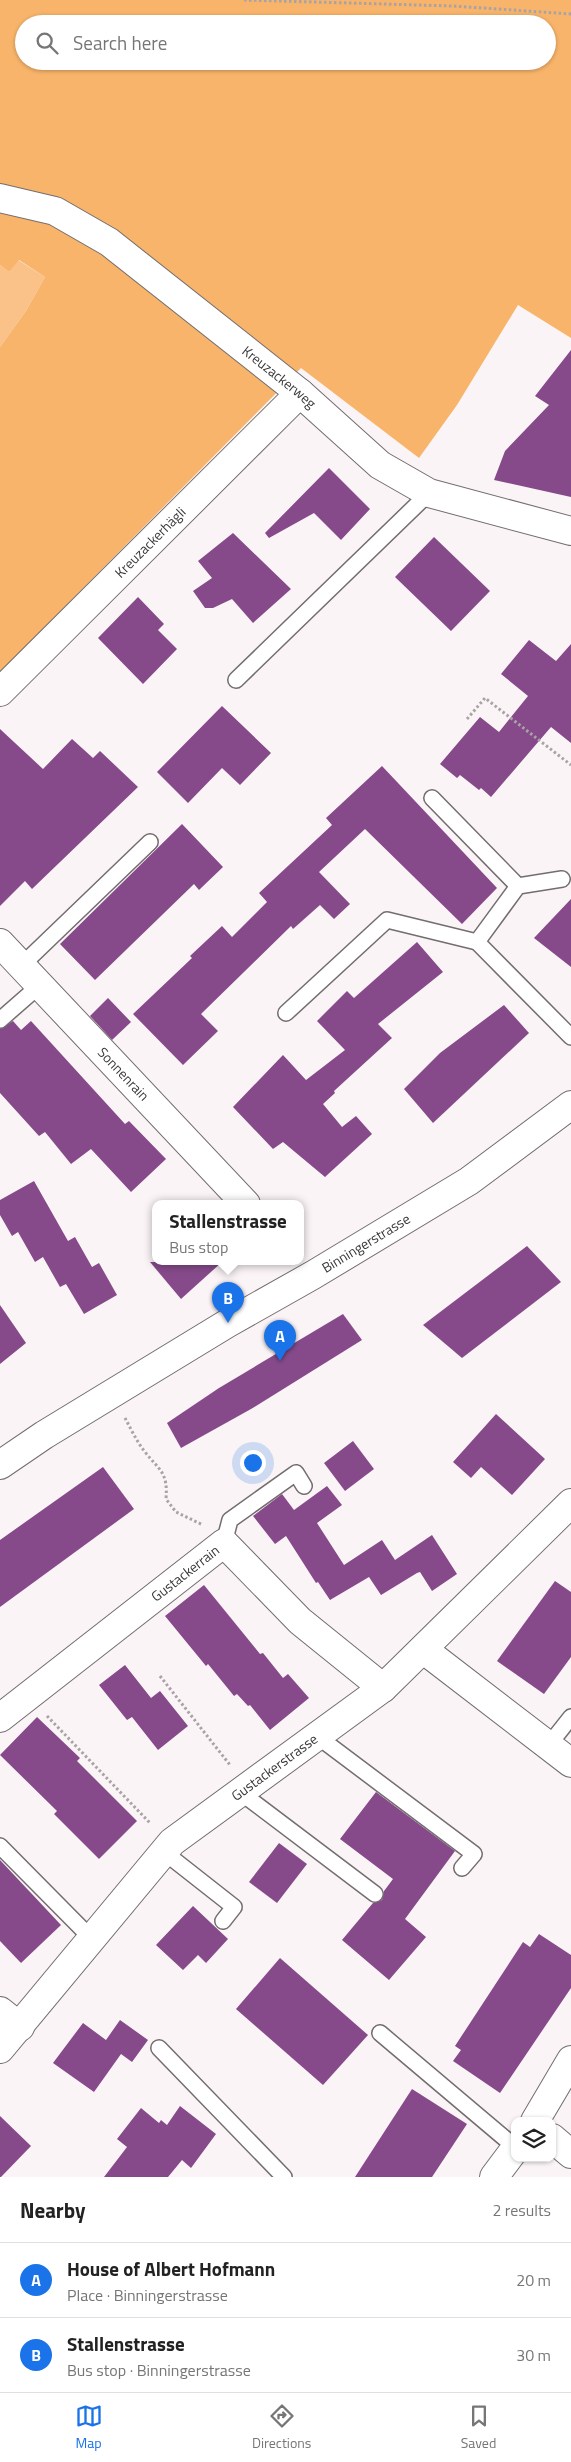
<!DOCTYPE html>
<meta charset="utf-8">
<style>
:root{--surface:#fff;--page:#f2f2f2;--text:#222;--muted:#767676;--line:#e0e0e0;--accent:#1a73e8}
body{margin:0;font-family:"Titillium Web",sans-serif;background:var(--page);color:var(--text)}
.controls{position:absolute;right:15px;bottom:15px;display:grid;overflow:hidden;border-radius:10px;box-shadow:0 1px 4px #0004}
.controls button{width:45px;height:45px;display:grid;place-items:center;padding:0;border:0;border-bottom:1px solid var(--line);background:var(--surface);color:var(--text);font:25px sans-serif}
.you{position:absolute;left:252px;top:1462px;width:18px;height:18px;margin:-12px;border:4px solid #fff;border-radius:50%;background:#1a73e8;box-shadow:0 0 0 8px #1a73e833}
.badge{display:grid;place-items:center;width:32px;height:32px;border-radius:50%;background:var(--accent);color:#fff;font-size:16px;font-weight:700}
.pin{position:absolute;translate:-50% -41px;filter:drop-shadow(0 1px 2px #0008)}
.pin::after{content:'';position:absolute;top:26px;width:18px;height:15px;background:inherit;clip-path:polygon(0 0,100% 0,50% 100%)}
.popup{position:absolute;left:152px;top:1200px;width:152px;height:65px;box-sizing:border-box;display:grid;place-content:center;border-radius:10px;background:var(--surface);filter:drop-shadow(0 1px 4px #0005);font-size:16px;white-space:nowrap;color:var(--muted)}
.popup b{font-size:19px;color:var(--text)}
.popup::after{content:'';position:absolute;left:50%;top:100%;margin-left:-10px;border:10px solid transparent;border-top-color:var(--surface)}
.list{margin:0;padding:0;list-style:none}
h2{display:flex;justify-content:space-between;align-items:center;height:65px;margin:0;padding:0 20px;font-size:21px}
h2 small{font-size:16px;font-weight:400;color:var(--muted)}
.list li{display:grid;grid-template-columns:32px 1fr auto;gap:15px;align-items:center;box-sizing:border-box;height:75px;padding:0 20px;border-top:1px solid var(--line)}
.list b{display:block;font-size:19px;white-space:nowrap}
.list p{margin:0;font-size:16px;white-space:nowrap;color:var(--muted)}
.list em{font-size:16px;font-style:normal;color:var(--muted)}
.icon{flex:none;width:28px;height:28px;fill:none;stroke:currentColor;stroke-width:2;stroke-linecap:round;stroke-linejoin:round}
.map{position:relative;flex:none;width:571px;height:2177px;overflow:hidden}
.search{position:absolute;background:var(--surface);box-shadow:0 1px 4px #0004;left:15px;right:15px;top:15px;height:55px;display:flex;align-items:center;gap:12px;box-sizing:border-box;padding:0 18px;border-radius:28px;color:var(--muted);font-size:19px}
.sheet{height:215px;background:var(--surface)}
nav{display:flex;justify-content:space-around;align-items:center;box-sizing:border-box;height:70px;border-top:1px solid var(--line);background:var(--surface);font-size:14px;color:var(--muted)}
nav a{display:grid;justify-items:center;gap:2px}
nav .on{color:var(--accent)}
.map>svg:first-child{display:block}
.green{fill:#fac288}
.forest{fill:#f8b46a;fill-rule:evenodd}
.building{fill:#864a8a}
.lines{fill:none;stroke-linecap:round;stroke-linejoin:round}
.service-casing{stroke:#736d6f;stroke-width:18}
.minor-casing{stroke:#736d6f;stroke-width:30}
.secondary-casing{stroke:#736d6f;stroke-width:30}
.path{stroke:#a9a3a5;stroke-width:3;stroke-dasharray:2.5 2.5;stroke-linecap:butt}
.service{stroke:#fff;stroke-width:15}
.minor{stroke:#fff;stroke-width:28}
.secondary{stroke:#fff;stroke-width:28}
.labels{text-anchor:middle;stroke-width:5;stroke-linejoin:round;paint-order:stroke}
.street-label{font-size:14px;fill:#393637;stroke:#fbf4f6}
</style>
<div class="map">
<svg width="571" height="2177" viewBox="0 0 571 2177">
<rect width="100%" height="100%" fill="#fbf4f6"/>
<polygon class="green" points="18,260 45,277 26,311 0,347 0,265 9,272"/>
<path class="forest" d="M0 0H571V338L518 305 457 405 419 458 301 368 0 672V347L26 311 45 277 19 260 9 272 0 265ZM24 24H547V61H24Z"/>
<g class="building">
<polygon points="571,350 571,497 494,480 505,451 549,405 535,396"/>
<polygon points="329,468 370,509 341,540 314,513 269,538 265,533"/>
<polygon points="233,533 291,589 253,623 232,599 213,608 205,608 193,591 212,578 198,561"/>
<polygon points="434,537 490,591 451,631 395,577"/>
<polygon points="138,597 164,624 158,630 177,649 143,684 98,638"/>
<polygon points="529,640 556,661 571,644 571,743 551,727 491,797 481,788 479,790 460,775 457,778 440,764 480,717 499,732 528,696 501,674"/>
<polygon points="222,706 271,753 240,785 222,768 188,803 157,772"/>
<polygon points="0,729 43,769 72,739 93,758 100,751 138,787 32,889 25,881 0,906"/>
<polygon points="382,766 497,888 462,924 365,829 319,872 350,904 334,919 320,905 293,929 291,926 201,1014 218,1031 183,1065 133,1014 192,958 190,956 222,926 232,937 267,902 259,893 332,825 326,818"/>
<polygon points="182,824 223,867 199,890 194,884 95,980 60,944"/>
<polygon points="571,899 571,967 534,938"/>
<polygon points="417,942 443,972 378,1024 392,1038 334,1091 335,1093 323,1104 342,1127 356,1116 372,1134 325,1177 283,1142 273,1149 233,1107 283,1055 306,1080 345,1050 317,1021 347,991 354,998"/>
<polygon points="108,998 131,1022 112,1040 90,1016"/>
<polygon points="504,1005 529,1033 433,1123 404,1089 440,1053"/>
<polygon points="13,1021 21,1030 31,1021 125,1124 129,1121 166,1159 131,1192 91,1149 71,1164 45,1132 39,1136 0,1093 0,1029"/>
<polygon points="34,1181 68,1241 75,1237 92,1267 99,1263 117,1295 84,1314 66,1284 60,1287 43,1257 35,1262 18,1232 12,1236 0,1215 0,1200"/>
<polygon points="527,1246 561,1282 462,1358 423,1325"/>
<polygon points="150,1262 222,1262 181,1299"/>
<polygon points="0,1305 26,1343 0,1364"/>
<polygon points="343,1314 362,1340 251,1409 181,1448 167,1423 219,1388"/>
<polygon points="496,1414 545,1459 512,1495 481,1467 471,1478 453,1462"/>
<polygon points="353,1441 374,1469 345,1491 324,1463"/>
<polygon points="103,1467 134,1509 0,1607 0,1540"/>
<polygon points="327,1486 342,1505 317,1523 344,1565 382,1540 395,1560 432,1535 457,1574 432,1591 420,1572 417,1573 381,1595 369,1577 330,1600 318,1582 316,1583 286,1536 275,1544 253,1516 282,1494 294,1510"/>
<polygon points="555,1581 571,1592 571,1657 544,1694 497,1661"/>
<polygon points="204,1585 260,1654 263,1653 283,1678 288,1674 309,1698 270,1730 250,1705 248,1706 237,1694 234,1696 208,1664 206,1666 165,1616"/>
<polygon points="125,1665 151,1698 160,1691 188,1726 158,1750 132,1717 127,1720 99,1685"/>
<polygon points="37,1717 80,1758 77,1761 137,1821 99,1859 54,1814 57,1811 0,1755"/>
<polygon points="376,1792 455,1851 405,1919 426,1937 389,1980 342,1940 373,1903 382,1900 384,1891 393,1879 340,1839"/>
<polygon points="279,1843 307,1864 277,1903 249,1882"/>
<polygon points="0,1860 61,1925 21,1963 0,1941"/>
<polygon points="193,1906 228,1939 206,1963 198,1955 183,1970 156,1945"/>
<polygon points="539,1934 571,1955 571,1988 500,2093 453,2061 461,2050 455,2046 523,1942 530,1947"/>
<polygon points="280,1958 368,2035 323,2085 236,2009"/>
<polygon points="120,2020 148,2040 132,2062 121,2054 94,2092 53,2063 83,2023 106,2040"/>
<polygon points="412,2089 467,2124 432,2177 355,2177"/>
<polygon points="180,2106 216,2134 191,2168 182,2160 168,2177 104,2177 127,2147 117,2139 141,2108 159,2123 161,2120 167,2125"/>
<polygon points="0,2116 31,2146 1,2177 0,2177"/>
</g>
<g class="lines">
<g class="service-casing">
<g id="service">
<polyline points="236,680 429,493"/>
<polyline points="432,798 518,886"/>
<polyline points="562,879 518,886 477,942 571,1037"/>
<polyline points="21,966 150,842"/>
<polyline points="286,1013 387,920 477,942"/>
<polyline points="0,1020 40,985"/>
<polyline points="224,1543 230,1520 296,1473 304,1486"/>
<polyline points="317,1736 474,1854 462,1868"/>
<polyline points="548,1746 571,1717"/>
<polyline points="240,1792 375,1894"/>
<polyline points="0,1846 92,1939"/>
<polyline points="164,1852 234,1907 223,1921"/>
<polyline points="380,2033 515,2147"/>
<polyline points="159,2048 284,2177"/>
</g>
</g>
<g class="minor-casing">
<g id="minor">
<path id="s1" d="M0 198 55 211 109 242 300 393 380 465 429 493 571 531"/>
<path id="s2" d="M0 692 300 393"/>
<path id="s3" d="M0 943 246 1204"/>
<polyline points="424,1650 571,1763"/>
<path id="s4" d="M0 1718 224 1543 300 1621 383 1688"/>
<polyline points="0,2011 20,2027"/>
<path id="s5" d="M0 2049 172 1842 383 1688 571 1503"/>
<polyline points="535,2121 571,2060"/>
<polyline points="552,2138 571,2154"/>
<polyline points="494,2177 515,2149"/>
</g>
</g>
<g class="secondary-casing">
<g id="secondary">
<path id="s6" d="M0 1465 44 1435 228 1323 313 1275 469 1181 571 1105"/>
</g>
</g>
<g class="path">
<polyline points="244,0 453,6 571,14"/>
<polyline points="467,719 485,698 571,765"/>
<path d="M125 1418C131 1429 137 1442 145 1452 160 1471 168 1472 166 1499L176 1512 203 1525"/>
<polyline points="160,1676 230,1765"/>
<polyline points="47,1716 150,1823"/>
</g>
<use href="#service" class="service"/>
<use href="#minor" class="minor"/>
<use href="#secondary" class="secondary"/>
</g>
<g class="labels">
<g class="street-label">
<text dy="5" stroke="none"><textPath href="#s1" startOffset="336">Kreuzackerweg</textPath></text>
<text dy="5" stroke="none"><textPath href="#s2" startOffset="212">Kreuzackerhägli</textPath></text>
<text dy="5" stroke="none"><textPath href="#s3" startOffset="180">Sonnenrain</textPath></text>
<text dy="5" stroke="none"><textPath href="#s6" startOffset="428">Binningerstrasse</textPath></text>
<text dy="5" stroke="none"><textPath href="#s4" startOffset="235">Gustackerrain</textPath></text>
<text dy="5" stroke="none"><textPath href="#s5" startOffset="396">Gustackerstrasse</textPath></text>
</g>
</g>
</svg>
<div class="controls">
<button><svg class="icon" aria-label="layers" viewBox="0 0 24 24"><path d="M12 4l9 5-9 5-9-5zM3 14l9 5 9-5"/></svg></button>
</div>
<div class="you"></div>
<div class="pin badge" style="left:280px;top:1361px">A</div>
<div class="pin badge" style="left:228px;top:1323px">B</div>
<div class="popup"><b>Stallenstrasse</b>Bus stop</div>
<div class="search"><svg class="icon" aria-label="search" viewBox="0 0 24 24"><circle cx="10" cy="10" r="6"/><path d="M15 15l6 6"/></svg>Search here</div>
</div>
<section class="sheet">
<h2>Nearby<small>2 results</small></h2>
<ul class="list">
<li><span class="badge">A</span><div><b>House of Albert Hofmann</b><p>Place · Binningerstrasse</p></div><em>20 m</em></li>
<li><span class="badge">B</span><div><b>Stallenstrasse</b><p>Bus stop · Binningerstrasse</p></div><em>30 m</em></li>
</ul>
</section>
<nav>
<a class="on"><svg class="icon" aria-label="map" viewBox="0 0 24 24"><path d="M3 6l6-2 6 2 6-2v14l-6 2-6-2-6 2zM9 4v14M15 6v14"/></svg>Map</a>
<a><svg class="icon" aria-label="directions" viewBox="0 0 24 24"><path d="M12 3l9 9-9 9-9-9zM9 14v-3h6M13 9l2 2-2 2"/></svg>Directions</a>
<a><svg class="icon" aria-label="saved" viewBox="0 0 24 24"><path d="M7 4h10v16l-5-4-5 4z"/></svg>Saved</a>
</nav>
